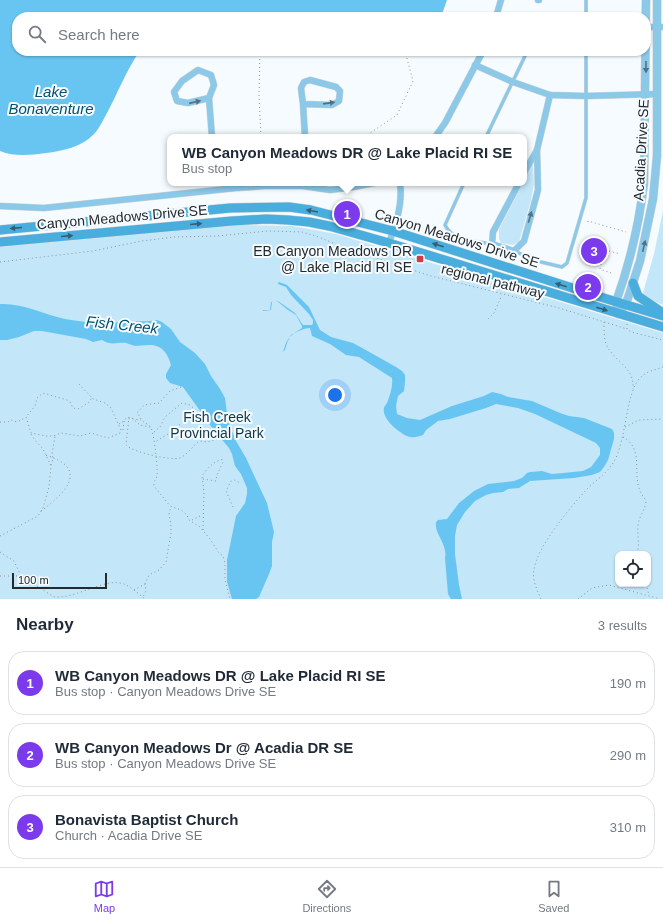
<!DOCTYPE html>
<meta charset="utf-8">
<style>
:root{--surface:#fff;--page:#f6f6f7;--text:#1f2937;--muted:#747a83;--line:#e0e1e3;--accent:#7c3aed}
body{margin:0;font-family:Arial,sans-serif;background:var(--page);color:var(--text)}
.controls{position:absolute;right:12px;bottom:12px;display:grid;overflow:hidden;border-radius:8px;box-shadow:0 1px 3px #0004}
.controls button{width:36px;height:36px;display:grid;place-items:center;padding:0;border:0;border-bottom:1px solid var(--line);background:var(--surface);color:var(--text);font:20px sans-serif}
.scale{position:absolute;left:12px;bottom:10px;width:95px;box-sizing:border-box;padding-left:4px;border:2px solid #242a2d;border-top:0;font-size:11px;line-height:14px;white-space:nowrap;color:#242a2d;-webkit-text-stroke:3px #f5fbfe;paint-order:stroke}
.you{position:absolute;left:335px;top:395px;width:14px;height:14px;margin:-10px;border:3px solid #fff;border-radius:50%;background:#1a73e8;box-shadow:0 0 0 6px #1a73e833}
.badge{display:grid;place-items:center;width:26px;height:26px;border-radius:50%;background:var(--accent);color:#fff;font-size:13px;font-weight:700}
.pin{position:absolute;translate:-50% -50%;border:2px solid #fff;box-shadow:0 1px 4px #0006}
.popup{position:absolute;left:167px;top:134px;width:360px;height:52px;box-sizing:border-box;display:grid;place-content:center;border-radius:8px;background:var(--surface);filter:drop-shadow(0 1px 3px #0005);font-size:13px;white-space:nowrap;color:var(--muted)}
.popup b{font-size:15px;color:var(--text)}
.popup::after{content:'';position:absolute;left:50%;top:100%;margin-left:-8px;border:8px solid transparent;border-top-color:var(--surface)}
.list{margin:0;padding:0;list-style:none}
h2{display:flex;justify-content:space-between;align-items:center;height:52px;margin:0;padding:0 16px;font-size:17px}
h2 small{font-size:13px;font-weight:400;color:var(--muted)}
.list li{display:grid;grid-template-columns:26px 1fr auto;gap:12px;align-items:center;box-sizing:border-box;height:64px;margin:0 8px 8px;padding:0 8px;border:1px solid var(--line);border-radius:16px}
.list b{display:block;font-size:15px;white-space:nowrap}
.list p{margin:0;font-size:13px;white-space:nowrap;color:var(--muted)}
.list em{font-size:13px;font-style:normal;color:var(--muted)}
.icon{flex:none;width:22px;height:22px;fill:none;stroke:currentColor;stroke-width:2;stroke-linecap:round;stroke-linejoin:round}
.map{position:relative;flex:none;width:663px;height:599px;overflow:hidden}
.search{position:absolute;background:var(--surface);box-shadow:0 1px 3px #0004;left:12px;right:12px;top:12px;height:44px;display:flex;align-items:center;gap:10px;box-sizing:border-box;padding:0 14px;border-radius:16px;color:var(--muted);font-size:15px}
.sheet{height:268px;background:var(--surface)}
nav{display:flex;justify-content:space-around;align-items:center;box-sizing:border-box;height:56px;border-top:1px solid var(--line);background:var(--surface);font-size:11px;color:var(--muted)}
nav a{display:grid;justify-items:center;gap:2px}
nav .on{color:var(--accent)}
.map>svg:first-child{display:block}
.green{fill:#c3e6f9;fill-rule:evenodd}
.water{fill:#68c5f2}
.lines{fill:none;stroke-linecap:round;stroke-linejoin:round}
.service-casing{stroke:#cfd5d8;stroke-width:4}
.minor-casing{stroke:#cfd5d8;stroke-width:7}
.tertiary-casing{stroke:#cfd5d8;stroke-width:9}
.secondary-casing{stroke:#cfd5d8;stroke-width:10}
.path{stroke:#8c9295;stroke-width:1;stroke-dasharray:1 3;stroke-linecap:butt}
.service{stroke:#8cc8e8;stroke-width:3}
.minor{stroke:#8cc8e8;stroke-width:6}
.tertiary{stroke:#8cc8e8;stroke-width:8}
.secondary{stroke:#49aedd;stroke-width:9}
.oneway{fill:#537181}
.oneway2{fill:#335f73}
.poi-dot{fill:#ce3e47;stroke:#f5fbfe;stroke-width:1.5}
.labels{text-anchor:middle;stroke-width:4;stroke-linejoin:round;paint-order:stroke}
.street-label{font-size:14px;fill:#242a2d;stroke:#f5fbfe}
.poi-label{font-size:14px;fill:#242a2d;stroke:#f5fbfe;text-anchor:end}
.park-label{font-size:14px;fill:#0e384a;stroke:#f5fbfe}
.water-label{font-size:15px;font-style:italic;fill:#00516f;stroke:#f5fbfe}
</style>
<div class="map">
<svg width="663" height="599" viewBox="0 0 663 599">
<rect width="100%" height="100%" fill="#f5fbfe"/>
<g class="green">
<polygon points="533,164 534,184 531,200 519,242 513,245 501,243 499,239 499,229"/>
<polygon points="663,211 663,305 652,300 643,293 654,254"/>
<path d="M242 225 293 226 336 234 663 333V599H0V247ZM618 554H648V584H618Z"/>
</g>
<g class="water">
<path d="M0 0H447L441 17H17V51H140C126 70 118 93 107 113 103 120 99 129 94 134 82 147 62 151 46 153 30 155 15 157 0 151Z"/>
<path d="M279 282 287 285 309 307 320 330 331 337 353 343 364 349 396 367 402 371 405 375V382L404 391 398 396 396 406 397 414 407 418 420 420 452 406 484 396 492 392 501 394 508 397 532 401 560 413 569 416 584 418 612 429 614 433V439L608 460 604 467 600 472 592 475 574 478 530 481 519 488 508 489 503 492 493 493 486 495 475 501 465 512 457 525 455 536V554L459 585 462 599H451L448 594 445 558C448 544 434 534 436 522L438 520 447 519 459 503 474 491 488 484 514 481 522 478 527 473 530 472 542 471 552 474 563 473 583 471 591 467 600 455V448L596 443 535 414 518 408 496 404 486 408 450 419 438 421 426 430 423 435C419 436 415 438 410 437 401 435 381 419 384 408 384 406 386 405 387 403 390 395 393 387 392 378L359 357 346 355 330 344 312 336 310 328C303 328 297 332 291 335L287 343 285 350 282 352C285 349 284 347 286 343 290 335 295 333 302 328V326L296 315 288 310 277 301 272 302 271 310 263 311V310H270L271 302 278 301 295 313 303 325H312L313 323V320L309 314 291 295 286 287 278 284V283Z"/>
<path d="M0 304C23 303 43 314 65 319 86 323 108 324 129 321 138 321 147 322 157 320L162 322 171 329 180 342 195 353 205 364 211 376 220 389 225 398 228 421 236 441 246 458 267 503 274 532 272 542V566L269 574 259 597 256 599H232L227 582V560L236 516 245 503 247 494V488L241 474 235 466 232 454 229 448 213 429 183 387 170 383 166 378V374L171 365C168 354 162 344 148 345 143 345 139 346 135 346 132 345 129 344 126 343 116 342 112 346 102 340L93 342 86 339 42 331H34L19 337 7 340H0Z"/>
</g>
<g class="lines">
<g class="service-casing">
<g id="service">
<polyline points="586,17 586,0"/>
<polyline points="486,137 526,54 529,51"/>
<path d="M464 183 445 225C453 242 476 241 492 244"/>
<polyline points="514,251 537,261 562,267 567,263 586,198 586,51"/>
</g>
</g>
<g class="minor-casing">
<g id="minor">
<polyline points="538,0 539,0"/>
<polyline points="496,17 501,0"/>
<polyline points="646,27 663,27"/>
<polyline points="475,65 513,82 550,95 586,96 657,94"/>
<polyline points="209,98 188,103 177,101 174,92 182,81 198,70 211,75 214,85 209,98 212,137"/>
<polyline points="303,104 332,105 339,101 340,91 336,87 310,80 304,82 301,88 303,104 305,137"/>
<polyline points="435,137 445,123 483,51"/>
<polyline points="524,173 537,150 550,95"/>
<polyline points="519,183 493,232 492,244 514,251 524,241 538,190 537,150"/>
<polyline points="0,206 44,208 236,188 265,186 303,186 330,190 354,187 374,183"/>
<path d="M389 243C396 223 403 204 400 183"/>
</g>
</g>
<g class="tertiary-casing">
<g id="tertiary">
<path d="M617 307 616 302C630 263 639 224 644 183L646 0"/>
<polyline points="618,314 626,304 640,261 653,199 657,156 657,0"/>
</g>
</g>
<g class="secondary-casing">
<g id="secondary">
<polyline points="0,230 230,208 289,207 311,210 393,231 607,299 663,316"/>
<polyline points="0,242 232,221 266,219 288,220 309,222 329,226 389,243 663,327"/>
<polyline points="633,283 638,296 660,311"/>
</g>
</g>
<g class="path">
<polyline points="260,51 259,96 261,137"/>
<polyline points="364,137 397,115 413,81 405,51"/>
<polyline points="588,222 588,221 626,232"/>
<polyline points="609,251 620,254"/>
<polyline points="0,262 93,251 142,241 174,237 217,236 268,231 302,232 316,236 345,248 431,276 559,308 627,329"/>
<polyline points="601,264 600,269 614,274"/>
<polyline points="488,319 494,313 502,295"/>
<path d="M604 322C604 329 604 338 606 344 614 362 635 367 633 389"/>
<polyline points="627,324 627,329 631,332 663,340"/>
<polyline points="79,384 93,399 105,403 111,408 121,430 120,433 108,438 91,433 80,436 61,433 53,436 46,436 31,433 26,417 35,406 37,398 43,393 67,400 70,402 73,408 78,409 88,403 92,398"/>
<path d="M181 387 170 391 159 403 144 405 137 413C139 415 140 418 142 420 144 424 149 423 151 428 154 433 158 469 157 475 157 479 153 481 154 486L170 506 181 510 187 515 189 520 200 527 210 539 219 553 223 556 225 563V580L230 599"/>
<path d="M129 417 126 445C132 452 171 461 180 458 188 454 192 447 199 441L208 442 217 439"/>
<polyline points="132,418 140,425 150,427"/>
<polyline points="0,422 8,422 11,420 17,422 25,418"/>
<polyline points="119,424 124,421 126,418 141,420"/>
<polyline points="625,427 639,420 663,419"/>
<polyline points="123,430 124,421"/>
<polyline points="154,432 160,427 165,417 182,403 190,405 197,411 184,420 173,431 155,442"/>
<path d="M623 437C648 451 627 480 646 500 646 509 639 516 638 525 637 535 640 544 637 554"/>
<polyline points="51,465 53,459 52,454 55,436"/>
<polyline points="203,479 216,481 217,475 224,460"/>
<polyline points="233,507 226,491 231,481 235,480 241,484"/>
<path d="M41 511C66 493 90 468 45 455"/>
<polyline points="192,520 202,515"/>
<path d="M203 530 204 492 202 476C208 467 215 460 225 459"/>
<polyline points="0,536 38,516 43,508 49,487 51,466 43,449 34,439 31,434"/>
<path d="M0 552 14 561 21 576 54 597C77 599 105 577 124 584 131 587 139 594 145 599"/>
<polyline points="0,576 21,576"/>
<polyline points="145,584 149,575 159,570 166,562 171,533 171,526 169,514 171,507"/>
<polyline points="646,584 649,595"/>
<polyline points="134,590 145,584 146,591 143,597"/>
<path d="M541 599C537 590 532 580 534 570 537 546 571 507 587 489 596 480 606 474 613 463 627 442 625 391 641 377 647 371 655 370 663 367"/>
<polyline points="578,599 592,588 609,585 660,599"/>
</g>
<use href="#service" class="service"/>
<use href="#minor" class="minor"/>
<use href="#tertiary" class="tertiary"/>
<use href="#secondary" class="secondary"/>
</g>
<defs><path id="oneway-solid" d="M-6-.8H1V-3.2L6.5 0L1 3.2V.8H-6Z"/></defs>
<g class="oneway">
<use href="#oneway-solid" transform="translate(646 67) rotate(90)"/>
<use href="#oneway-solid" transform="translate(195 102) rotate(-13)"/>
<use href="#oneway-solid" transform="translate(329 103) rotate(-8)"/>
<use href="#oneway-solid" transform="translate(530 217) rotate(-74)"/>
<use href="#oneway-solid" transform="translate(644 246) rotate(-77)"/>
</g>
<g class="oneway2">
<use href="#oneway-solid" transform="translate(312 211) rotate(-170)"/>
<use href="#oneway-solid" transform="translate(196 224) rotate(-5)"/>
<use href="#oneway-solid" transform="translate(16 228) rotate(175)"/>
<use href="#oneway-solid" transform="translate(67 236) rotate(-5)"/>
<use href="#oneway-solid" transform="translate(438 245) rotate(-162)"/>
<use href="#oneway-solid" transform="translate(561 285) rotate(-162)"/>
<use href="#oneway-solid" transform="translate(602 309) rotate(17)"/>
</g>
<rect class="poi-dot" x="416" y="255" width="8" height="8" rx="2"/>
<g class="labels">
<g class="street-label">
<text transform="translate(641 150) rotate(-87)" y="5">Acadia Drive SE</text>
<text transform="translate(122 217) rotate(-5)" y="5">Canyon Meadows Drive SE</text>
<text transform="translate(457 238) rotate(17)" y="5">Canyon Meadows Drive SE</text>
<text transform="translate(493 281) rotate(14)" y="5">regional pathway</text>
</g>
<g class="poi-label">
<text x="412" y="256">EB Canyon Meadows DR<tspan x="412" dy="16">@ Lake Placid RI SE</tspan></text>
</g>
<g class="park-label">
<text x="217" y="422">Fish Creek<tspan x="217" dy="16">Provincial Park</tspan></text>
</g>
<g class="water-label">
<text x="51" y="97">Lake<tspan x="51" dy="17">Bonaventure</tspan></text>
<text transform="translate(122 325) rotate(6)" y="5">Fish Creek</text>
</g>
</g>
</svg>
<div class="controls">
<button><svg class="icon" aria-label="locate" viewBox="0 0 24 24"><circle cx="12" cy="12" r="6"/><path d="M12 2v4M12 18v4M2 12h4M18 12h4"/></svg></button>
</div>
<div class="scale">100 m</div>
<div class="you"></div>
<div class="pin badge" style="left:347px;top:214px">1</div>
<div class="popup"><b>WB Canyon Meadows DR @ Lake Placid RI SE</b>Bus stop</div>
<div class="pin badge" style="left:588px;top:287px">2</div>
<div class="pin badge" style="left:594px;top:251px">3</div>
<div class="search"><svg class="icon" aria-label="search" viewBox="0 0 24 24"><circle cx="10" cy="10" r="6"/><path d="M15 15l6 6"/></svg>Search here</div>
</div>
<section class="sheet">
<h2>Nearby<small>3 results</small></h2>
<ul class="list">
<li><span class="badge">1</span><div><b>WB Canyon Meadows DR @ Lake Placid RI SE</b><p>Bus stop · Canyon Meadows Drive SE</p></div><em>190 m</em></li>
<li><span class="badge">2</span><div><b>WB Canyon Meadows Dr @ Acadia DR SE</b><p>Bus stop · Canyon Meadows Drive SE</p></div><em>290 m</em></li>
<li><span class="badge">3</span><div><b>Bonavista Baptist Church</b><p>Church · Acadia Drive SE</p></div><em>310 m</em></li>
</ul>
</section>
<nav>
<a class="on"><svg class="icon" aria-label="map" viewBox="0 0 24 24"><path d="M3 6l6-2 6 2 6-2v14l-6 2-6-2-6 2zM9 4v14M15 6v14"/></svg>Map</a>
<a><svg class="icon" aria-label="directions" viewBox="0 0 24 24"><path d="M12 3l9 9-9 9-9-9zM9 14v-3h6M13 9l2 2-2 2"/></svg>Directions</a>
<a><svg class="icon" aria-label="saved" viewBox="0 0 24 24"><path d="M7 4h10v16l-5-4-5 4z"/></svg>Saved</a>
</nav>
